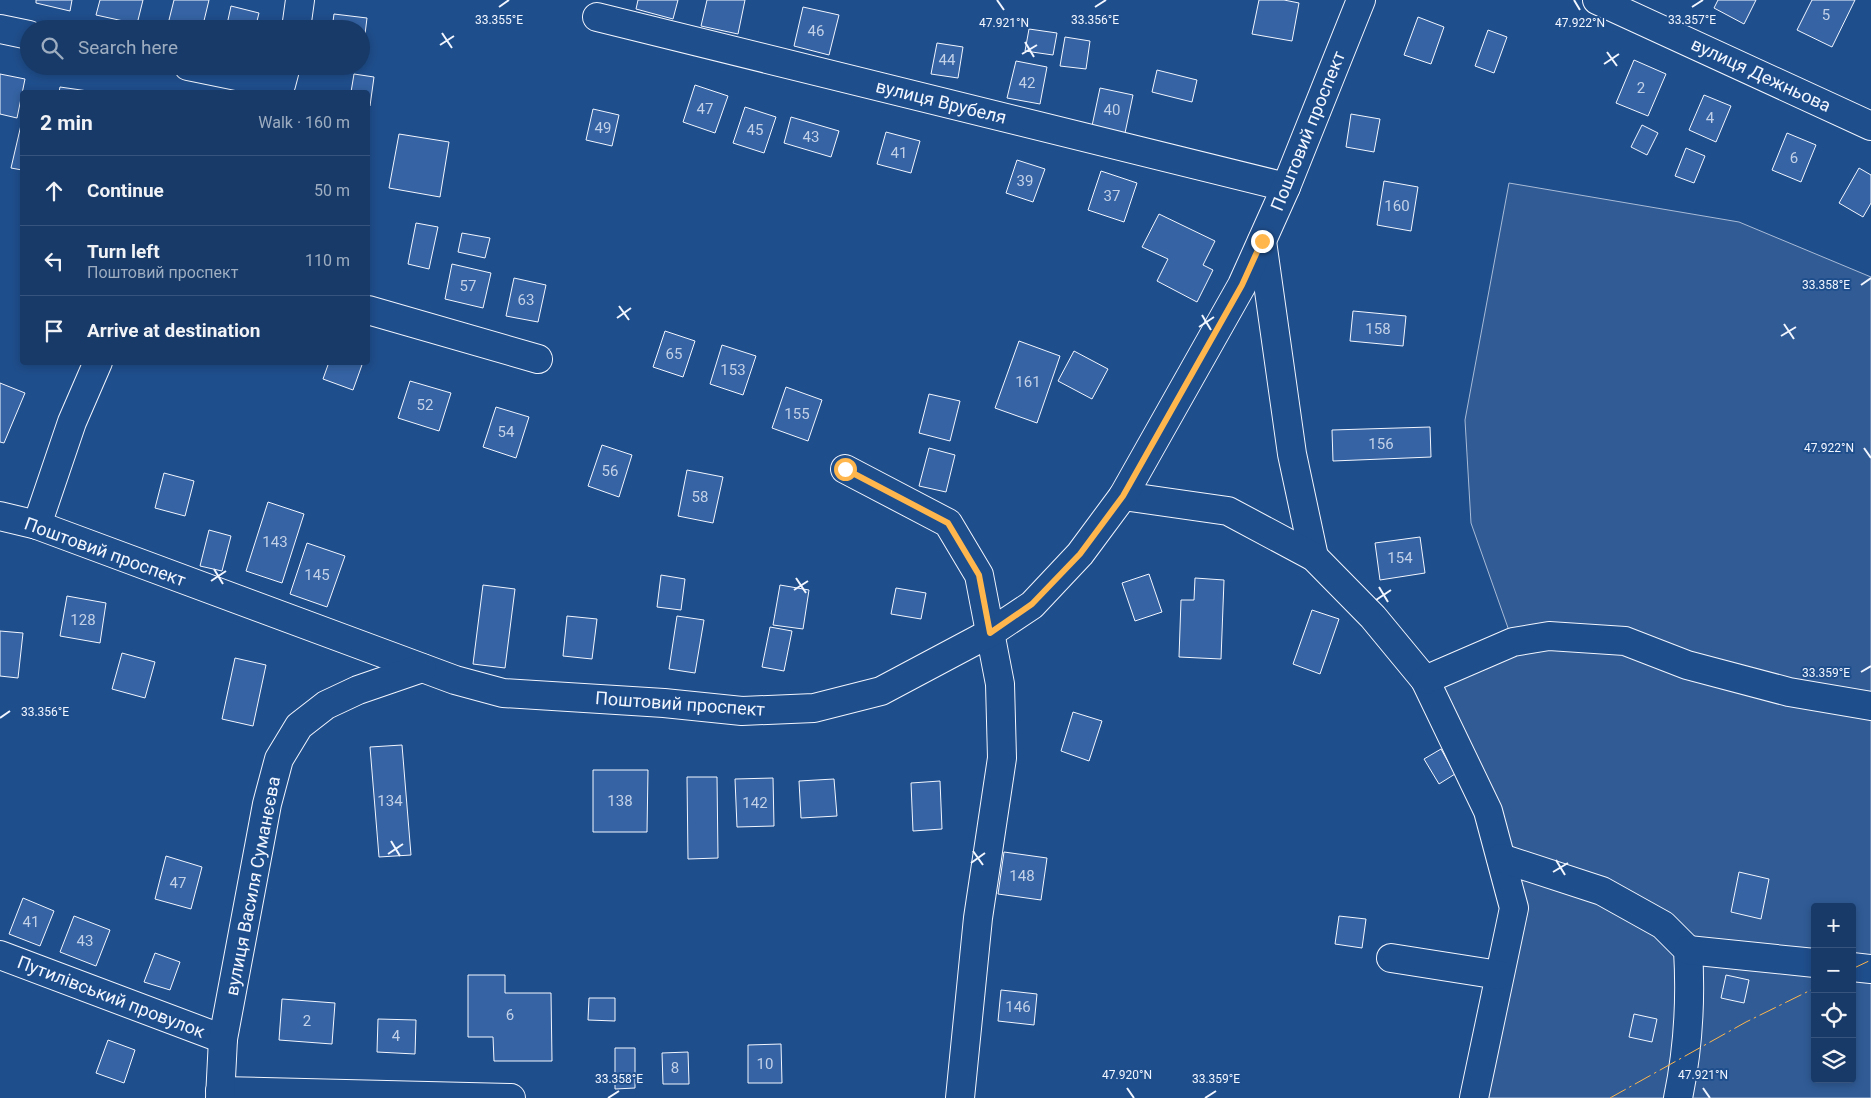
<!DOCTYPE html>
<meta charset="utf-8">
<style>
:root{--surface:#173a69;--page:#244571;--text:#f1f3f6;--muted:#9eadc0;--line:#36547d}
body{margin:0;font-family:Roboto,sans-serif;background:var(--page);color:var(--text)}
.controls{position:absolute;right:15px;bottom:15px;display:grid;overflow:hidden;border-radius:5px;box-shadow:0 2px 8px #0003}
.controls button{width:45px;height:45px;display:grid;place-items:center;padding:0;border:0;border-bottom:1px solid var(--line);background:var(--surface);color:var(--text);font:25px sans-serif}
.stop{position:absolute;width:15px;height:15px;margin:-11px;border:4px solid #ffb74d;border-radius:50%;background:#fff}
.stop.end{background:#ffb74d;border-color:#fff;box-shadow:0 1px 5px #0008}
.list{margin:0;padding:0;list-style:none}
h2{display:flex;justify-content:space-between;align-items:center;height:65px;margin:0;padding:0 20px;font-size:21px}
h2 small{font-size:16px;font-weight:400;color:var(--muted)}
.list li{display:grid;grid-template-columns:32px 1fr auto;gap:15px;align-items:center;box-sizing:border-box;height:70px;padding:0 20px;border-top:1px solid var(--line)}
.list b{display:block;font-size:19px;white-space:nowrap}
.list p{margin:0;font-size:16px;white-space:nowrap;color:var(--muted)}
.list em{font-size:16px;font-style:normal;color:var(--muted)}
.icon{flex:none;width:28px;height:28px;fill:none;stroke:currentColor;stroke-width:2;stroke-linecap:round;stroke-linejoin:round}
.map{position:relative;flex:none;width:1871px;height:1098px;overflow:hidden}
.search{position:absolute;background:var(--surface);box-shadow:0 2px 8px #0003;left:20px;top:20px;width:350px;height:55px;display:flex;align-items:center;gap:12px;box-sizing:border-box;padding:0 18px;border-radius:28px;color:var(--muted);font-size:19px}
.panel{position:absolute;background:var(--surface);box-shadow:0 2px 8px #0003;left:20px;top:90px;width:350px;height:275px;border-radius:5px}
.map>svg:first-child{display:block}
.built{fill:#305b95;stroke:#a8bbd7;fill-rule:evenodd}
.building{fill:#3563a3;stroke:#f2f6ff}
.lines{fill:none;stroke-linecap:round;stroke-linejoin:round}
.minor-casing{stroke:#f2f6ff;stroke-width:30}
.minor{stroke:#1f4e8c;stroke-width:28}
.power{stroke:#ffb74d;stroke-width:1;stroke-dasharray:18 4 2.5 4;stroke-linecap:butt}
.route{stroke:#ffb74d;stroke-width:6}
.ticks{fill:none;stroke:#f2f6ff;stroke-width:2}
.labels{text-anchor:middle;stroke-width:4;stroke-linejoin:round;paint-order:stroke}
.number-label{font-size:15px;fill:#c3d1e8}
.street-label{font-size:18px;fill:#f2f6ff;stroke:#1f4e8c}
.ticks-label{font-size:12px;text-anchor:middle;fill:#f2f6ff;stroke:#1f4e8c;stroke-width:4;stroke-linejoin:round;paint-order:stroke}
</style>
<div class="map">
<svg width="1871" height="1098" viewBox="0 0 1871 1098">
<rect width="100%" height="100%" fill="#1f4e8c"/>
<path class="built" d="M1509 183 1739 222 1871 277V1098H1474L1514 908 1425 680 1513 642 1471 523 1465 420ZM1815 907H1852V1079H1815Z"/>
<g class="building">
<polygon points="36,0 72,0 70,11 36,3"/>
<polygon points="100,0 143,0 137,24 96,15"/>
<polygon points="174,0 209,0 202,29 167,28"/>
<polygon points="638,0 678,0 673,19 636,9"/>
<polygon points="707,0 745,0 738,34 701,26"/>
<polygon points="1259,0 1284,0 1299,3 1292,41 1252,34"/>
<polygon points="1718,0 1756,0 1744,24 1714,8"/>
<polygon points="1812,0 1855,0 1832,47 1797,30"/>
<polygon points="231,6 259,13 255,29 226,29"/>
<polygon points="803,7 839,15 829,55 794,46"/>
<polygon points="334,14 367,18 363,50 361,49 361,29 332,29"/>
<polygon points="1418,17 1444,27 1431,64 1404,55"/>
<polygon points="1029,29 1057,33 1053,55 1025,51"/>
<polygon points="1488,30 1507,37 1494,73 1475,66"/>
<polygon points="1065,37 1090,41 1086,69 1060,66"/>
<polygon points="937,43 963,47 958,78 931,74"/>
<polygon points="1634,60 1666,74 1648,116 1616,103"/>
<polygon points="1016,61 1047,67 1040,104 1007,98"/>
<polygon points="1157,70 1197,80 1192,102 1152,92"/>
<polygon points="0,74 25,79 17,118 0,114"/>
<polygon points="354,74 374,77 370,106 368,105 368,92 351,92"/>
<polygon points="695,85 728,96 715,133 683,122"/>
<polygon points="60,87 88,91 88,92 59,92"/>
<polygon points="1100,88 1133,95 1125,133 1092,126"/>
<polygon points="1704,95 1731,106 1716,142 1689,130"/>
<polygon points="745,107 776,117 764,153 733,143"/>
<polygon points="593,109 619,115 612,146 586,140"/>
<polygon points="1351,114 1380,119 1374,152 1346,147"/>
<polygon points="791,117 839,131 831,157 784,143"/>
<polygon points="21,125 22,125 22,170 11,168"/>
<polygon points="1642,125 1658,133 1647,155 1631,147"/>
<polygon points="886,132 920,141 911,173 877,164"/>
<polygon points="1787,133 1816,145 1801,182 1772,170"/>
<polygon points="399,134 449,142 440,197 389,188"/>
<polygon points="1686,148 1705,156 1694,183 1675,176"/>
<polygon points="1017,160 1045,169 1033,202 1006,193"/>
<polygon points="1859,168 1871,175 1871,203 1863,217 1839,203"/>
<polygon points="1101,171 1137,183 1124,222 1088,210"/>
<polygon points="1384,181 1418,187 1411,231 1377,225"/>
<polygon points="1159,214 1215,241 1203,265 1213,270 1197,302 1157,281 1168,259 1142,247"/>
<polygon points="416,223 438,227 429,269 408,264"/>
<polygon points="462,233 490,238 485,258 458,252"/>
<polygon points="452,264 491,273 483,308 445,299"/>
<polygon points="514,278 546,285 538,322 506,316"/>
<polygon points="1353,311 1406,316 1403,346 1350,341"/>
<polygon points="665,331 695,341 683,377 653,367"/>
<polygon points="1019,341 1060,356 1037,423 995,408"/>
<polygon points="722,345 756,356 743,395 710,384"/>
<polygon points="1074,351 1108,369 1092,399 1058,381"/>
<polygon points="329,362 363,362 353,390 323,379"/>
<polygon points="410,381 451,393 439,431 398,418"/>
<polygon points="0,383 25,393 4,443 0,442"/>
<polygon points="786,387 822,400 808,441 772,428"/>
<polygon points="929,394 960,401 950,441 919,433"/>
<polygon points="496,407 529,417 516,458 483,447"/>
<polygon points="1430,427 1431,457 1333,461 1332,430"/>
<polygon points="602,445 632,455 619,497 588,486"/>
<polygon points="929,448 955,455 946,492 919,486"/>
<polygon points="687,470 723,477 713,523 678,516"/>
<polygon points="164,473 194,481 185,516 155,508"/>
<polygon points="268,502 304,514 282,583 246,571"/>
<polygon points="209,530 231,536 222,571 200,566"/>
<polygon points="1420,537 1425,573 1380,580 1375,543"/>
<polygon points="307,543 345,556 327,607 290,594"/>
<polygon points="1149,574 1162,612 1135,621 1122,583"/>
<polygon points="661,575 685,579 681,610 657,607"/>
<polygon points="1195,578 1224,580 1221,659 1179,657 1181,600 1194,600"/>
<polygon points="483,585 515,589 505,668 473,664"/>
<polygon points="780,585 809,590 803,629 773,625"/>
<polygon points="896,588 926,593 921,619 891,614"/>
<polygon points="67,596 106,603 100,643 60,636"/>
<polygon points="1312,610 1339,619 1320,674 1293,664"/>
<polygon points="567,616 597,619 592,659 563,656"/>
<polygon points="677,616 704,620 695,673 669,669"/>
<polygon points="770,627 792,631 784,671 762,667"/>
<polygon points="0,631 23,633 18,678 0,676"/>
<polygon points="122,653 155,662 145,698 112,689"/>
<polygon points="235,658 266,665 253,726 222,719"/>
<polygon points="1073,712 1102,721 1089,761 1061,751"/>
<polygon points="402,745 411,855 379,857 370,747"/>
<polygon points="1441,749 1455,774 1439,784 1424,759"/>
<polygon points="593,770 648,770 647,832 593,832"/>
<polygon points="687,777 717,777 718,858 688,859"/>
<polygon points="773,778 774,826 737,827 735,779"/>
<polygon points="834,779 837,816 801,818 799,781"/>
<polygon points="940,781 942,829 913,831 911,783"/>
<polygon points="1004,852 1047,858 1041,900 998,894"/>
<polygon points="166,856 202,867 191,909 155,899"/>
<polygon points="1739,872 1769,879 1761,919 1731,912"/>
<polygon points="23,898 54,911 40,946 9,934"/>
<polygon points="74,916 110,930 96,966 60,952"/>
<polygon points="1339,916 1366,919 1362,948 1335,944"/>
<polygon points="155,953 180,962 170,990 144,982"/>
<polygon points="468,975 505,975 505,993 551,993 552,1061 494,1061 493,1037 468,1037"/>
<polygon points="1726,975 1749,980 1744,1003 1721,998"/>
<polygon points="1001,990 1037,994 1034,1025 998,1021"/>
<polygon points="589,998 615,998 615,1021 588,1020"/>
<polygon points="282,999 335,1003 332,1044 279,1040"/>
<polygon points="1634,1014 1657,1019 1652,1042 1629,1037"/>
<polygon points="378,1019 416,1020 415,1054 377,1052"/>
<polygon points="108,1040 135,1050 124,1083 96,1073"/>
<polygon points="781,1044 782,1083 748,1083 748,1045"/>
<polygon points="615,1048 635,1048 635,1088 615,1089"/>
<polygon points="688,1052 689,1084 663,1084 662,1053"/>
</g>
<g class="lines">
<g class="minor-casing">
<g id="minor">
<polyline points="1597,0 1871,126"/>
<polyline points="597,17 1286,187"/>
<polyline points="0,29 29,35"/>
<polyline points="296,29 300,0"/>
<polyline points="188,66 281,85 286,66"/>
<polyline points="1262,241 1292,454 1314,557"/>
<polyline points="368,310 538,359"/>
<polyline points="845,469 948,523 979,575 1000,684 1002,758 978,918 960,1098"/>
<polyline points="1123,496 1228,511 1314,557 1373,617 1425,680 1488,811 1514,908 1474,1098"/>
<polyline points="0,516 37,525 455,680 503,693 664,703 742,711 814,708 881,691 990,633 1032,605 1080,554 1123,496 1242,285 1286,187 1361,0"/>
<polyline points="37,525 72,422 98,362"/>
<polyline points="1425,680 1513,642 1549,636 1625,641 1687,665 1789,692 1871,706"/>
<path d="M1501 858 1602 891 1663 925 1688 950C1691 999 1688 1050 1678 1098"/>
<polyline points="1688,950 1815,963"/>
<polyline points="0,955 223,1039"/>
<polyline points="1391,958 1499,975"/>
<polyline points="1852,967 1871,969"/>
<polyline points="220,1091 511,1098"/>
<polyline points="220,1098 223,1039 267,804 279,759 299,726 326,705 358,690 422,668"/>
</g>
</g>
<use href="#minor" class="minor"/>
<g class="power">
<polyline points="1852,969 1871,960"/>
<polyline points="1610,1098 1746,1022 1815,988"/>
</g>
</g>
<g class="lines">
<polyline class="route" points="845,469 948,523 979,575 990,633 1032,604 1080,554 1123,496 1242,285 1262,241"/>
</g>
<path class="ticks" d="M997 0 1004 10M1574 0 1580 10M499 7 509 0M1095 7 1106 0M1692 7 1703 0M442 33 452 48M1025 42 1034 57M440 45 454 36M1607 52 1617 66M1022 54 1037 45M1604 64 1619 54M1861 285 1871 278M619 306 629 320M1202 315 1211 330M617 318 631 308M1784 324 1794 339M1199 327 1214 317M1781 336 1796 327M1864 448 1871 458M214 569 223 584M796 578 806 593M211 581 226 571M1379 587 1388 602M794 590 808 581M1376 600 1391 590M1861 672 1871 666M0 718 10 711M391 841 400 856M973 851 983 865M388 854 403 844M1556 860 1565 875M971 863 985 853M1553 872 1568 863M1127 1088 1134 1098M1703 1088 1710 1098M608 1098 619 1091M1205 1098 1216 1091"/>
<g class="labels">
<g class="number-label">
<text x="1826" y="20">5</text>
<text x="816" y="36">46</text>
<text x="947" y="65">44</text>
<text x="1027" y="88">42</text>
<text x="1641" y="93">2</text>
<text x="705" y="114">47</text>
<text x="1112" y="115">40</text>
<text x="1710" y="123">4</text>
<text x="603" y="133">49</text>
<text x="755" y="135">45</text>
<text x="811" y="142">43</text>
<text x="899" y="158">41</text>
<text x="1794" y="163">6</text>
<text x="1025" y="186">39</text>
<text x="1112" y="201">37</text>
<text x="1397" y="211">160</text>
<text x="468" y="291">57</text>
<text x="526" y="305">63</text>
<text x="1378" y="334">158</text>
<text x="674" y="359">65</text>
<text x="733" y="375">153</text>
<text x="1028" y="387">161</text>
<text x="425" y="410">52</text>
<text x="797" y="419">155</text>
<text x="506" y="437">54</text>
<text x="1381" y="449">156</text>
<text x="610" y="476">56</text>
<text x="700" y="502">58</text>
<text x="275" y="547">143</text>
<text x="1400" y="563">154</text>
<text x="317" y="580">145</text>
<text x="83" y="625">128</text>
<text x="390" y="806">134</text>
<text x="620" y="806">138</text>
<text x="755" y="808">142</text>
<text x="1022" y="881">148</text>
<text x="178" y="888">47</text>
<text x="31" y="927">41</text>
<text x="85" y="946">43</text>
<text x="1018" y="1012">146</text>
<text x="510" y="1020">6</text>
<text x="307" y="1026">2</text>
<text x="396" y="1041">4</text>
<text x="765" y="1069">10</text>
<text x="675" y="1073">8</text>
</g>
<g class="street-label">
<text transform="translate(1761 75) rotate(25)" y="6">вулиця Дежньова</text>
<text transform="translate(941 102) rotate(14)" y="6">вулиця Врубеля</text>
<text transform="translate(1308 131) rotate(-68)" y="6">Поштовий проспект</text>
<text transform="translate(105 552) rotate(20)" y="6">Поштовий проспект</text>
<text transform="translate(680 704) rotate(4)" y="6">Поштовий проспект</text>
<text transform="translate(253 886) rotate(-79)" y="6">вулиця Василя Суманєєва</text>
<text transform="translate(111 997) rotate(21)" y="6">Путилівський провулок</text>
</g>
</g>
<g class="ticks-label">
<text x="499" y="24">33.355°E</text>
<text x="1095" y="24">33.356°E</text>
<text x="1692" y="24">33.357°E</text>
<text x="1004" y="27">47.921°N</text>
<text x="1580" y="27">47.922°N</text>
<text x="1826" y="289">33.358°E</text>
<text x="1829" y="452">47.922°N</text>
<text x="1826" y="677">33.359°E</text>
<text x="45" y="716">33.356°E</text>
<text x="1127" y="1079">47.920°N</text>
<text x="1703" y="1079">47.921°N</text>
<text x="619" y="1083">33.358°E</text>
<text x="1216" y="1083">33.359°E</text>
</g>
</svg>
<div class="controls">
<button>+</button>
<button>−</button>
<button><svg class="icon" aria-label="locate" viewBox="0 0 24 24"><circle cx="12" cy="12" r="6"/><path d="M12 2v4M12 18v4M2 12h4M18 12h4"/></svg></button>
<button><svg class="icon" aria-label="layers" viewBox="0 0 24 24"><path d="M12 4l9 5-9 5-9-5zM3 14l9 5 9-5"/></svg></button>
</div>
<div class="stop" style="left:845px;top:469px"></div>
<div class="stop end" style="left:1262px;top:241px"></div>
<div class="search"><svg class="icon" aria-label="search" viewBox="0 0 24 24"><circle cx="10" cy="10" r="6"/><path d="M15 15l6 6"/></svg>Search here</div>
<section class="panel">
<h2>2 min<small>Walk · 160 m</small></h2>
<ul class="list">
<li><svg class="icon" aria-label="ahead" viewBox="0 0 24 24"><path d="M12 20V5M6 11l6-6 6 6"/></svg><div><b>Continue</b></div><em>50 m</em></li>
<li><svg class="icon" aria-label="left" viewBox="0 0 24 24"><path d="M17 20v-9H6M10 6l-5 5 5 5"/></svg><div><b>Turn left</b><p>Поштовий проспект</p></div><em>110 m</em></li>
<li><svg class="icon" aria-label="arrive" viewBox="0 0 24 24"><path d="M6 21V4h12l-3 4 3 4H6"/></svg><div><b>Arrive at destination</b></div></li>
</ul>
</section>
</div>
